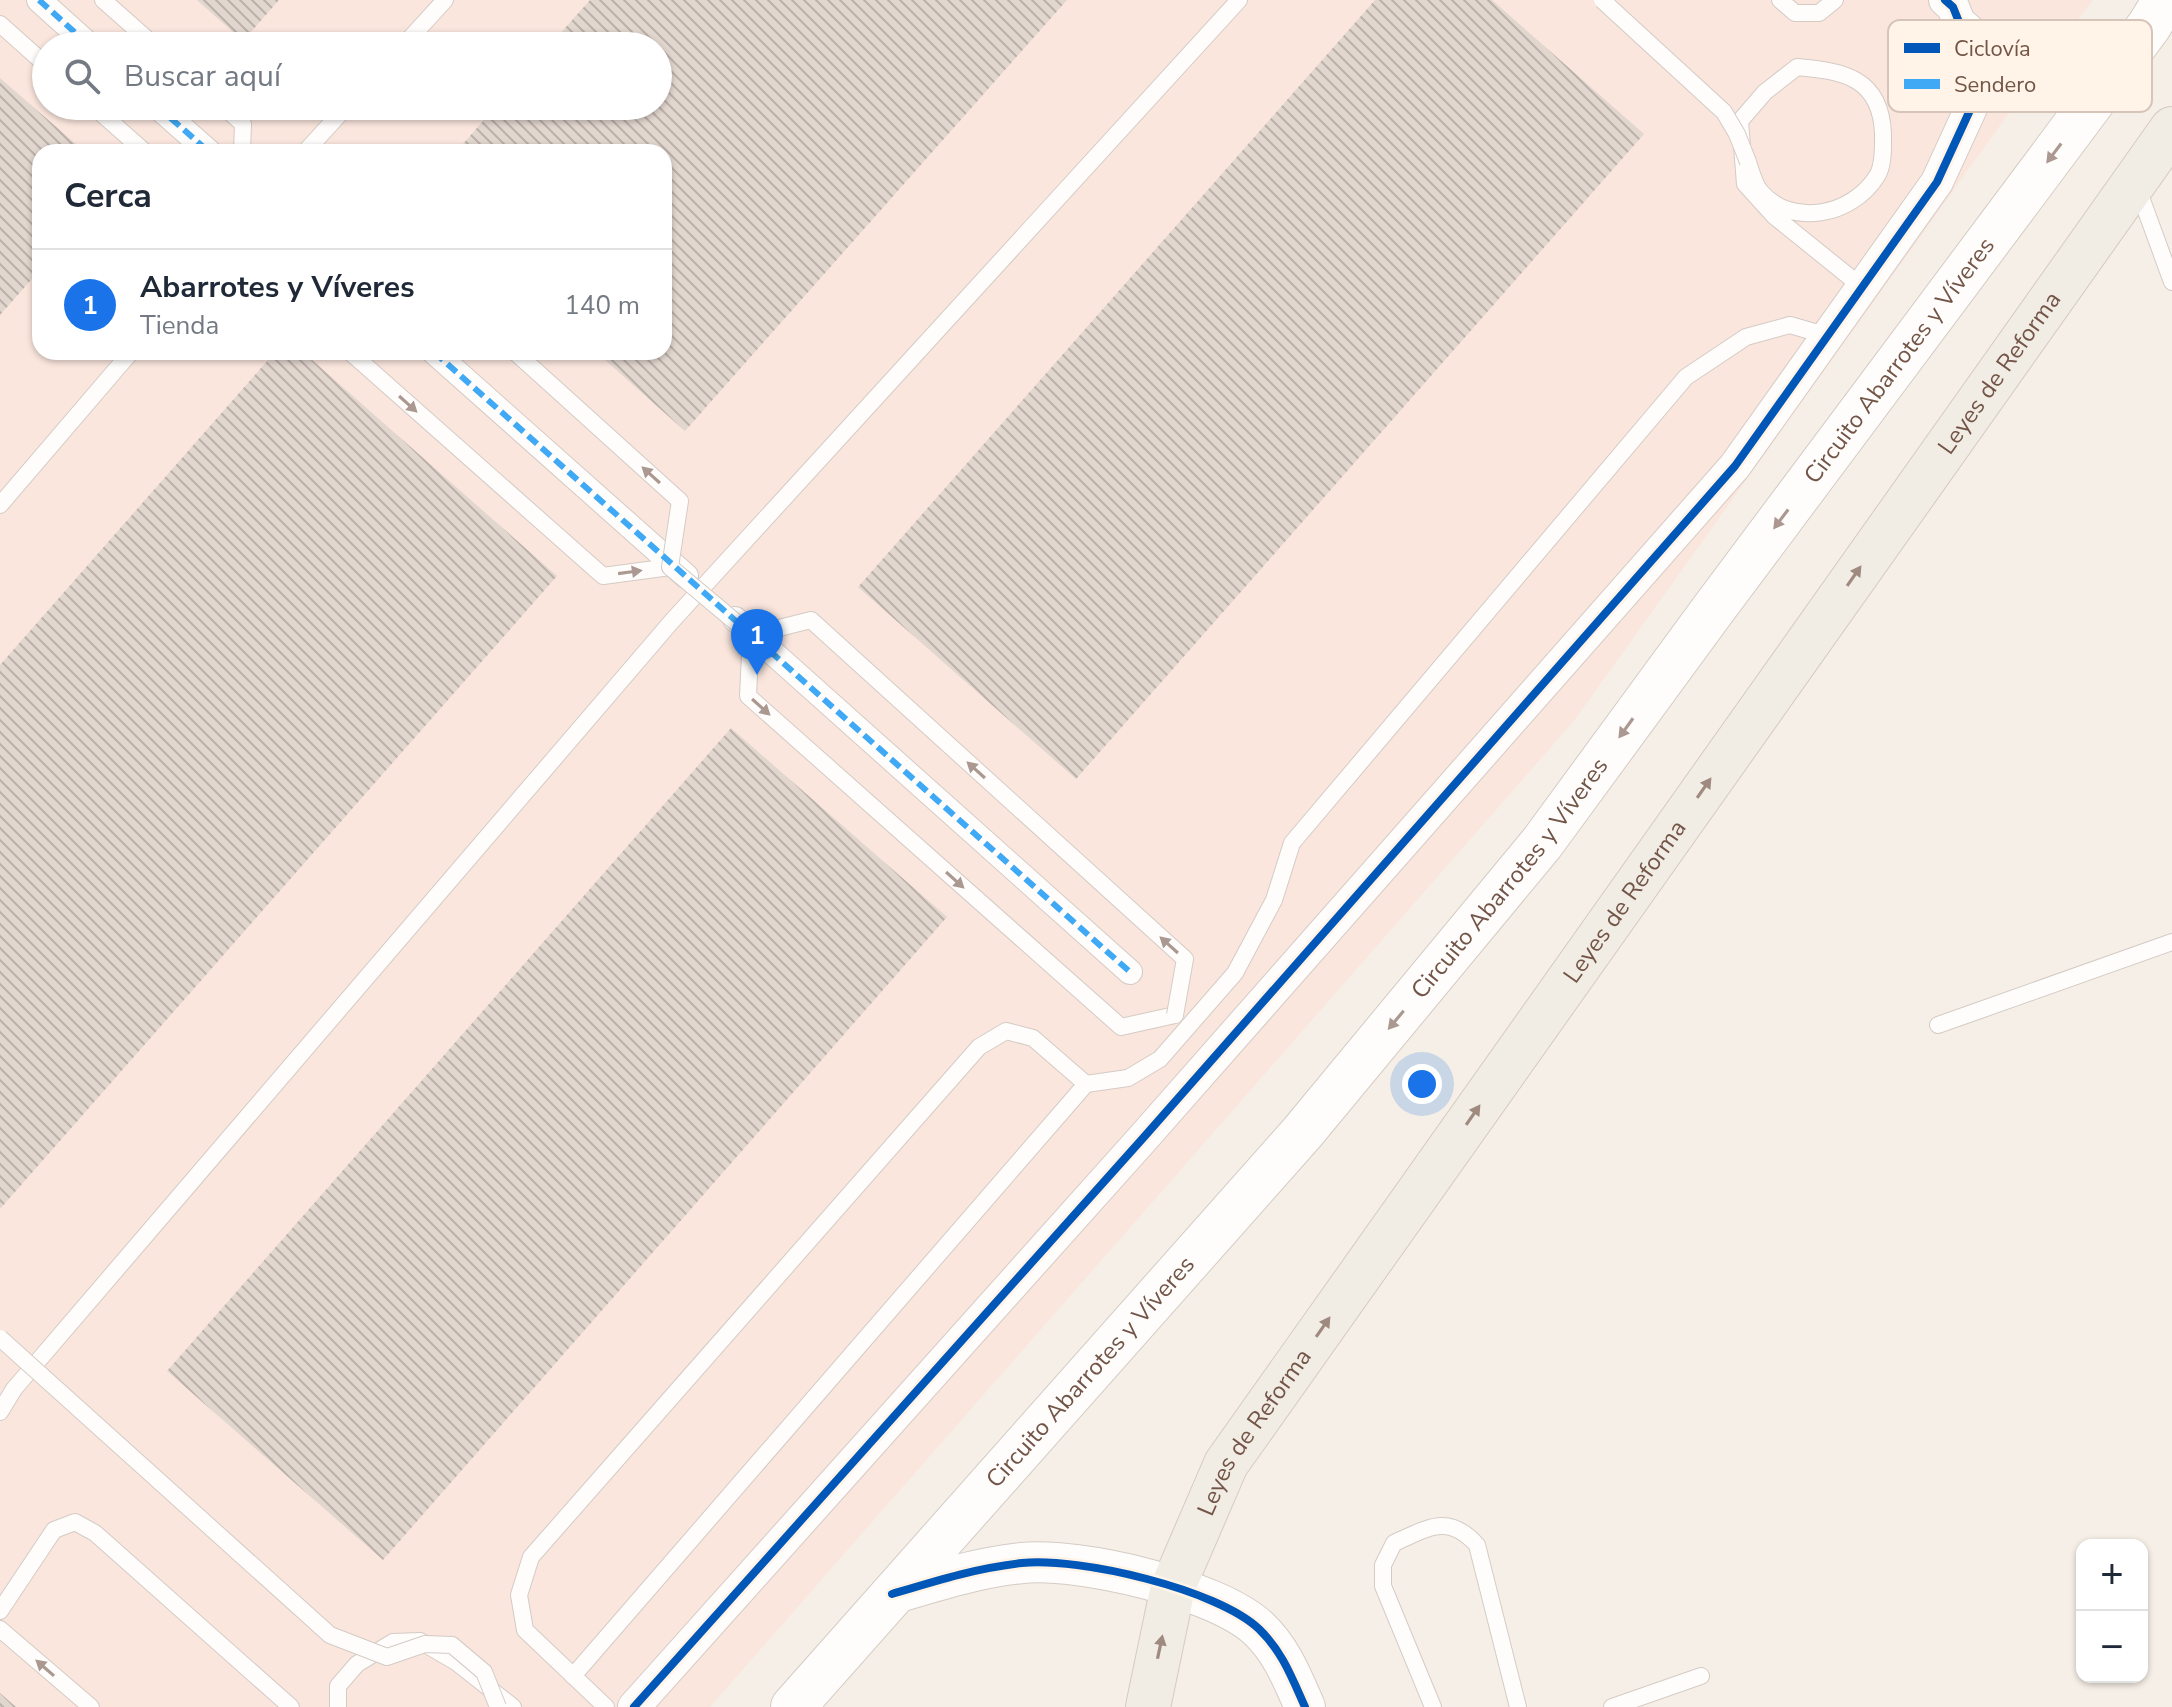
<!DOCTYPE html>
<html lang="es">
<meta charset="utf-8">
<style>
:root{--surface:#fff;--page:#f6f6f7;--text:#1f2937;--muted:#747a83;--line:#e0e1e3;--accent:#1a73e8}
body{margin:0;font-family:"Nunito Sans",sans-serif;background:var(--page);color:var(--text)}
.controls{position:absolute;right:24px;bottom:24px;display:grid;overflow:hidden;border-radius:16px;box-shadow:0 2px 6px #0004}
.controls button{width:72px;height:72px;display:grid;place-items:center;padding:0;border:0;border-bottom:2px solid var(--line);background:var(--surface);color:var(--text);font:40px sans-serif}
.you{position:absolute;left:1422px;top:1084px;width:28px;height:28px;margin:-20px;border:6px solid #fff;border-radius:50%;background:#1a73e8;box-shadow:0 0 0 12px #1a73e833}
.badge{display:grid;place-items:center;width:52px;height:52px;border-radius:50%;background:var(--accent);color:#fff;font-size:26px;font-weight:700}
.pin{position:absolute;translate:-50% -66px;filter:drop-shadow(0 2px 4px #0008)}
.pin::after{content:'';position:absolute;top:42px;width:28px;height:24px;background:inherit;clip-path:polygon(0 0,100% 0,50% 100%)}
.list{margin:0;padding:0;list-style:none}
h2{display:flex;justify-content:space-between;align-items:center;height:104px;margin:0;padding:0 32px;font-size:34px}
h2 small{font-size:26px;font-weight:400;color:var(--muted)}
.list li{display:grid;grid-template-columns:52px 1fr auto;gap:24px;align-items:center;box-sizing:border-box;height:112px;padding:0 32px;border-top:2px solid var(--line)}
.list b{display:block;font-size:30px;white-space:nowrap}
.list p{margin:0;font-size:26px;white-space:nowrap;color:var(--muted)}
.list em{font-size:26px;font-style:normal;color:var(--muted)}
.icon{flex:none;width:44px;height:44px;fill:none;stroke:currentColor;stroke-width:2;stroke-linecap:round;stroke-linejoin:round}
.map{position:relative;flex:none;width:2172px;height:1707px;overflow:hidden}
.search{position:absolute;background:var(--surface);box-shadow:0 2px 6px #0004;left:32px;top:32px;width:640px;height:88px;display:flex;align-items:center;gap:20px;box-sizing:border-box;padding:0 28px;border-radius:44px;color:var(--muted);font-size:30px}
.panel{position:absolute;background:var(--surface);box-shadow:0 2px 6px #0004;left:32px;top:144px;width:640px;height:216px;border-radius:24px}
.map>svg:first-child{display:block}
.commercial{fill:#fae6dd;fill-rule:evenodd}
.building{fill:url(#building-back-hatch)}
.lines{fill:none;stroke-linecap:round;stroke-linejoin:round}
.service-casing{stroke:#d4cbc5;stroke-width:18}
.pedestrian-casing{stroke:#d4cbc5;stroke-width:26}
.minor-casing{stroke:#d4cbc5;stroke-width:34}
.tertiary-casing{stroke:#d4cbc5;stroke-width:42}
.secondary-casing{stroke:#d4cbc4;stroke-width:46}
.primary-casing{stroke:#d5cac4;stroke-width:46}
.service{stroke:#fefdfb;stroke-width:16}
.pedestrian{stroke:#fefdfb;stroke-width:24}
.minor{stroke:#fefdfb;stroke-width:32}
.tertiary{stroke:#fefdfb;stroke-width:40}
.secondary{stroke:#fefdfb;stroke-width:44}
.primary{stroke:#f1ece4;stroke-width:44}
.service-bridge-casing{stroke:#d4cbc5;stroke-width:18;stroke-linecap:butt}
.service-bridge{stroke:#fefdfb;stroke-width:16}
.quiet{stroke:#3fa9f5;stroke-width:6;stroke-dasharray:12 6;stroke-linecap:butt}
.cycleway-casing{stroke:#fff4e7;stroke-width:13}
.cycleway{stroke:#0057b8;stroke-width:8}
.oneway{fill:#ab9890}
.oneway2{fill:#9f8a7f}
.labels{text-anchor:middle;stroke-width:8;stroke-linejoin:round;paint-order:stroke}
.street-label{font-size:24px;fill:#735548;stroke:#fff4e7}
.key{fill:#fff4e7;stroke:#d5c4b7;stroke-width:2}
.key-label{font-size:22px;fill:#735548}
</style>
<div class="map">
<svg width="2172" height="1707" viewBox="0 0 2172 1707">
<defs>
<pattern id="building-back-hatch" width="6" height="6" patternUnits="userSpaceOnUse" patternTransform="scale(2)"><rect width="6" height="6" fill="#e2d7cf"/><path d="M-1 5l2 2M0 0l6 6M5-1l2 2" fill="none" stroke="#bcb1aa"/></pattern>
</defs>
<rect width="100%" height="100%" fill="#f6efe7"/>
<path class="commercial" d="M0 0H2093L2057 46 1573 722 710 1707H0ZM46 46H658V106H46ZM40 152H664V352H40Z"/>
<g class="building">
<polygon points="197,0 279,0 243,41"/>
<polygon points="590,0 1067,0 685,431 596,352 664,352 664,152 456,152 496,106 658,106 658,46 549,46"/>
<polygon points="1375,0 1492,0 1644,134 1076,779 858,587"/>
<polygon points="0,78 85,152 40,152 40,270 0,315"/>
<polygon points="275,352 303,352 557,576 0,1209 0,665"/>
<polygon points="731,728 947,917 383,1560 167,1371"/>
<polygon points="0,1693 16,1707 0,1707"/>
</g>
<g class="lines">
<g class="service-casing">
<g id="service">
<polyline points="103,0 155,46"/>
<polyline points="1780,0 1795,13 1819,13 1835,0"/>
<polyline points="1964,16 2081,114"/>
<polyline points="0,24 46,65"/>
<polyline points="403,46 445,0"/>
<polyline points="93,106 145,152"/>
<polyline points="223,106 243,124 242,152"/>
<polyline points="305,152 347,106"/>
<path d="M1748 162C1751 171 1754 183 1760 191 1791 228 1852 216 1877 176 1884 165 1883 146 1883 134 1881 78 1844 71 1797 67L1765 92 1740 121 1745 184 1774 216 1862 287"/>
<polyline points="2138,189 2172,282"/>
<polyline points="350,352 603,576 670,567"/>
<polyline points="0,505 131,352"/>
<polyline points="751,635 748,696 1121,1027 1175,1015"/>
<polyline points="1938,1025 2172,942"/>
<polyline points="0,1412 14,1389 672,621 1239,0"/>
<polyline points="0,1611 54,1530 75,1522 95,1533 291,1707"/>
<polyline points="0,1629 91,1707"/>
<polyline points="573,1676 1086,1084"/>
<polyline points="338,1707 338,1686 357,1664 393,1642 420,1641 456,1662 513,1707"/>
<polyline points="606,1707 525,1630 519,1595 531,1557 979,1047 1006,1031 1033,1038 1086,1084 1128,1078 1160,1059 1235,973 1274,900 1292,843 1686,377 1746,337 1790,325 1828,336"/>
<path d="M1433 1707 1383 1586V1565L1394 1543C1428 1528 1448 1513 1477 1545L1518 1707"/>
<polyline points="1612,1707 1701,1676"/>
</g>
</g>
<g class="pedestrian-casing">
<g id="pedestrian">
<polyline points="39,0 90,46"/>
<polyline points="157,106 209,152"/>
<polyline points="434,352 686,576"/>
<polyline points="735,619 1130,972"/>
</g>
</g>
<g class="minor-casing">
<polyline id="minor" points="634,1707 1144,1137 1735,466 1937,182 1971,108 1973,73 1967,42 1953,7 1945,0"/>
</g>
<g class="tertiary-casing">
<path id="tertiary" d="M892 1594C935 1581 976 1568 1022 1563 1079 1557 1217 1589 1259 1629 1282 1651 1292 1678 1305 1707"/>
</g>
<g class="secondary-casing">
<g id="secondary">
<path id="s1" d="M793 1707 1302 1133 1542 843 1712 611 2149 26 2165 0"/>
</g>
</g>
<g class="primary-casing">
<g id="primary">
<path id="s2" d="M1148 1707 1173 1587 1226 1464 2172 129"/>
</g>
</g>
<use href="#service" class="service"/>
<use href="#pedestrian" class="pedestrian"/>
<use href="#minor" class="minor"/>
<use href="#tertiary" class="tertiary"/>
<use href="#secondary" class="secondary"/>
<use href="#primary" class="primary"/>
<g class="service-bridge-casing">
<g id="service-bridge">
<polyline points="1602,0 1724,112 1737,134 1748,162"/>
<polyline points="515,352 680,501 670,567 751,635 811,620 1185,959 1175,1015"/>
<polyline points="0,1338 330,1635 387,1657 425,1644 452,1645 484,1672 498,1707"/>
</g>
</g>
<use href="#service-bridge" class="service-bridge"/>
<g class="quiet">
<polyline points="39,0 90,46"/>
<polyline points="157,106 209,152"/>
<polyline points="434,352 1130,972"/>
</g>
<g class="cycleway-casing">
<g id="cycleway">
<path d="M892 1594C935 1581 976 1568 1022 1563 1079 1557 1217 1589 1259 1629 1282 1651 1292 1678 1305 1707"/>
<polyline points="634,1707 1144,1137 1735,466 1937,182 1971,108 1973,73 1967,42 1953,7 1945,0"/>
</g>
</g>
<use href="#cycleway" class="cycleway"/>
</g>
<defs><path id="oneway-solid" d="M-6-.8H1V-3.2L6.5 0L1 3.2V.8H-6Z" transform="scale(2)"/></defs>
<g class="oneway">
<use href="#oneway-solid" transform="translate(2054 153) rotate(127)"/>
<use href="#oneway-solid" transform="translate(408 404) rotate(42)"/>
<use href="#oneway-solid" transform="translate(651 475) rotate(-138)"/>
<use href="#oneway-solid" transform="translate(1781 519) rotate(127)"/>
<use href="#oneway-solid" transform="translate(630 572) rotate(-8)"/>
<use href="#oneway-solid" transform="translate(761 707) rotate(42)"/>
<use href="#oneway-solid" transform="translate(1626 728) rotate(126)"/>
<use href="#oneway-solid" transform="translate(976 770) rotate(-138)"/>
<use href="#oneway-solid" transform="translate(955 880) rotate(42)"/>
<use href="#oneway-solid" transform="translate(1169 945) rotate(-138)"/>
<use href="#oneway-solid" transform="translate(1396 1020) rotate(130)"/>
<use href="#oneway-solid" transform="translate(45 1668) rotate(-139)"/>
</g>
<g class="oneway2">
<use href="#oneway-solid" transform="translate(1854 576) rotate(-55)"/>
<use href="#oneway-solid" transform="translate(1704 788) rotate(-55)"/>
<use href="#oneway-solid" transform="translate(1473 1115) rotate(-55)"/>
<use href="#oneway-solid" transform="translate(1323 1327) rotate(-55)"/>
<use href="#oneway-solid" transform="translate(1160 1647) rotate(-78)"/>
</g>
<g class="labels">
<g class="street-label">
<text dy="8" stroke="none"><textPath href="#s1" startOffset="1744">Circuito Abarrotes y Víveres</textPath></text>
<text dy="8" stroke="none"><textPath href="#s2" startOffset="1594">Leyes de Reforma</textPath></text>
<text dy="8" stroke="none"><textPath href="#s1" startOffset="1096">Circuito Abarrotes y Víveres</textPath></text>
<text dy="8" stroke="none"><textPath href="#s2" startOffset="946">Leyes de Reforma</textPath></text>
<text dy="8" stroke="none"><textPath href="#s1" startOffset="448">Circuito Abarrotes y Víveres</textPath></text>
<text dy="8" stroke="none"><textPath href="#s2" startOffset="298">Leyes de Reforma</textPath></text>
</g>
</g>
<rect x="1888" y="20" width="264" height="92" rx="12" class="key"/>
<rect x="1904" y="43" width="36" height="10" fill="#0057b8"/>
<rect x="1904" y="79" width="36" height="10" fill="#3fa9f5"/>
<g class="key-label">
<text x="1954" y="56">Ciclovía</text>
<text x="1954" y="92">Sendero</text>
</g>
</svg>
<div class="controls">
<button>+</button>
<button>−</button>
</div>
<div class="you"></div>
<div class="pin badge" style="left:757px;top:675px">1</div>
<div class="search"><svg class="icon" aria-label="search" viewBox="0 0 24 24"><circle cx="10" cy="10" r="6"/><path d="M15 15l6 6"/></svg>Buscar aquí</div>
<section class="panel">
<h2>Cerca<small></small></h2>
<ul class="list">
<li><span class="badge">1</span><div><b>Abarrotes y Víveres</b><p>Tienda</p></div><em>140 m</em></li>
</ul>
</section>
</div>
